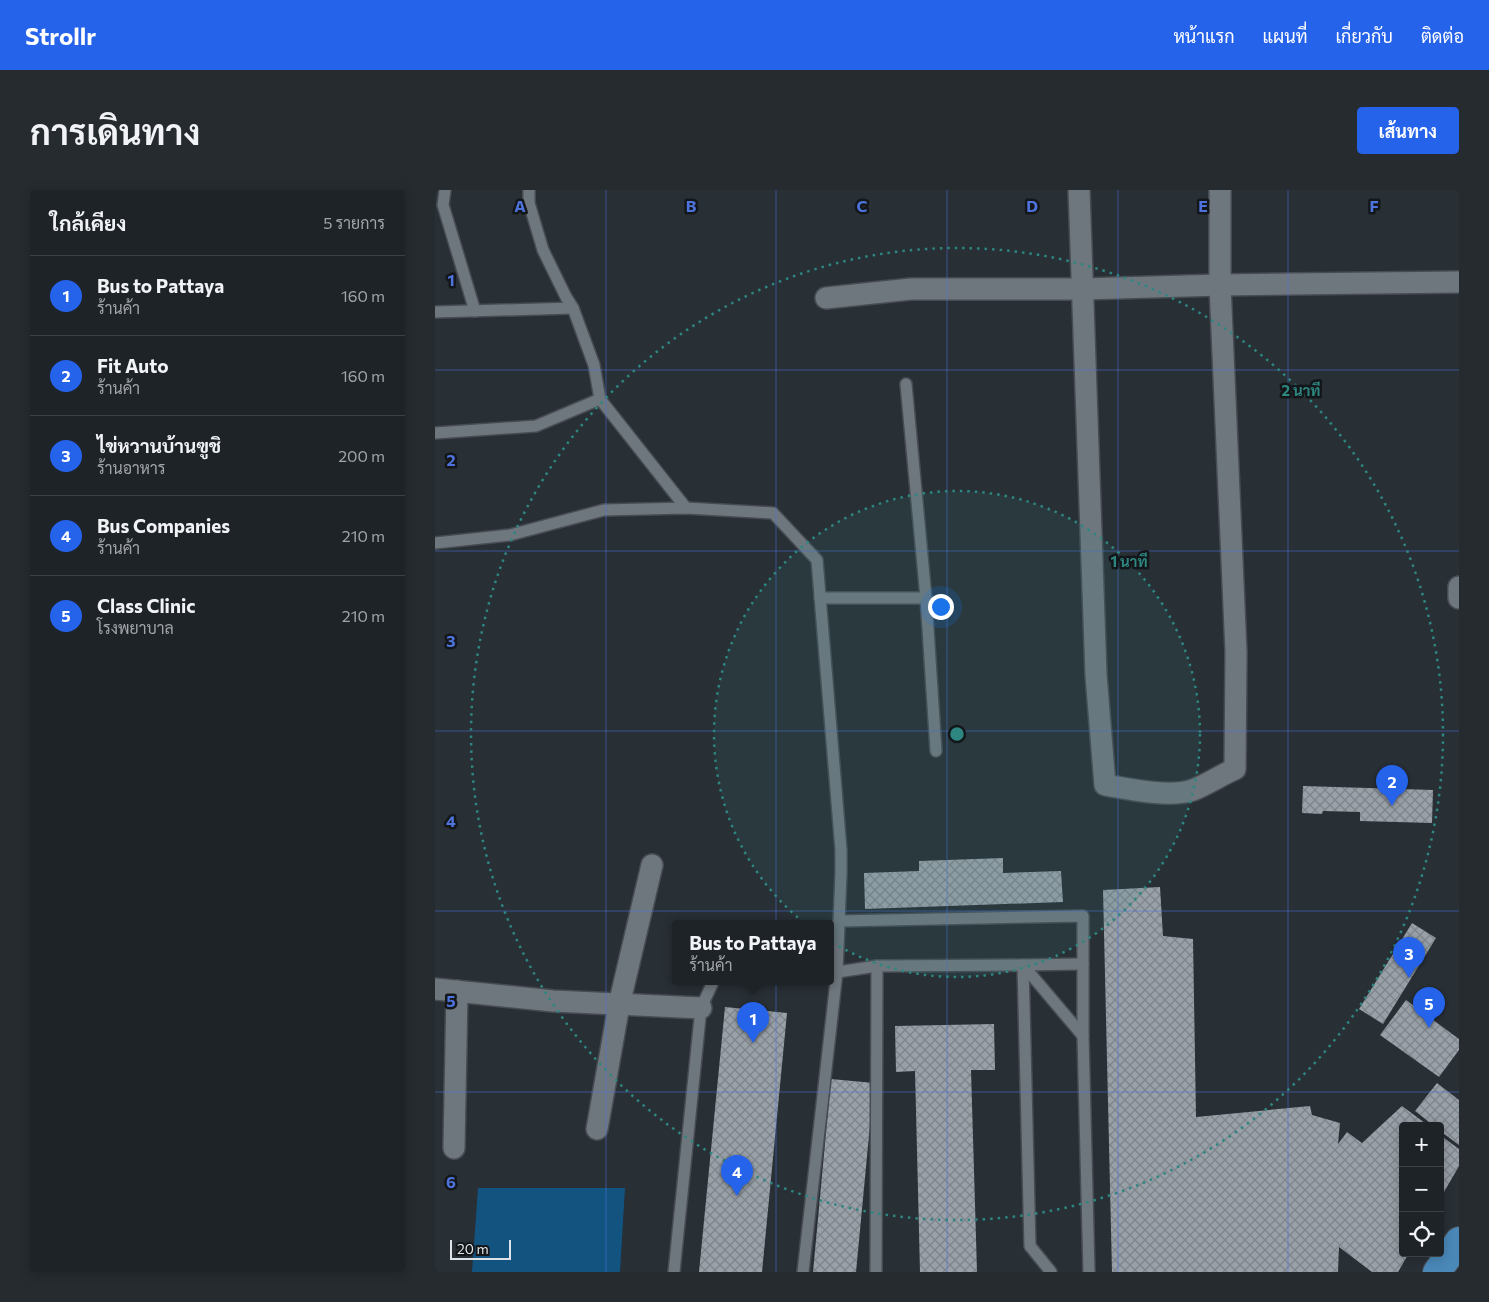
<!DOCTYPE html>
<html lang="th">
<meta charset="utf-8">
<style>
:root{--surface:#1e2328;--page:#262b30;--text:#f1f3f6;--muted:#a1a4a8;--line:#3c4045;--accent:#2563eb}
body{margin:0;font-family:Commissioner,Sarabun,sans-serif;background:var(--page);color:var(--text)}
.controls{position:absolute;right:15px;bottom:15px;display:grid;overflow:hidden;border-radius:5px;box-shadow:0 2px 12px #0003}
.controls button{width:45px;height:45px;display:grid;place-items:center;padding:0;border:0;border-bottom:1px solid var(--line);background:var(--surface);color:var(--text);font:25px sans-serif}
.scale{position:absolute;left:15px;bottom:12px;width:61px;box-sizing:border-box;padding-left:5px;border:2px solid #dfe3e7;border-top:0;font-size:14px;line-height:18px;white-space:nowrap;color:#dfe3e7;-webkit-text-stroke:4px #14171a;paint-order:stroke}
.you{position:absolute;left:505px;top:416px;width:18px;height:18px;margin:-12px;border:4px solid #fff;border-radius:50%;background:#1a73e8;box-shadow:0 0 0 8px #1a73e833}
.badge{display:grid;place-items:center;width:32px;height:32px;border-radius:50%;background:var(--accent);color:#fff;font-size:16px;font-weight:700}
.pin{position:absolute;translate:-50% -41px;filter:drop-shadow(0 1px 2px #0008)}
.pin::after{content:'';position:absolute;top:26px;width:18px;height:15px;background:inherit;clip-path:polygon(0 0,100% 0,50% 100%)}
.popup{position:absolute;left:237px;top:730px;width:162px;height:65px;box-sizing:border-box;display:grid;place-content:center;border-radius:5px;background:var(--surface);filter:drop-shadow(0 1px 4px #0005);font-size:16px;white-space:nowrap;color:var(--muted)}
.popup b{font-size:19px;color:var(--text)}
.popup::after{content:'';position:absolute;left:50%;top:100%;margin-left:-10px;border:10px solid transparent;border-top-color:var(--surface)}
.list{margin:0;padding:0;list-style:none}
h2{display:flex;justify-content:space-between;align-items:center;height:65px;margin:0;padding:0 20px;font-size:21px}
h2 small{font-size:16px;font-weight:400;color:var(--muted)}
.list li{display:grid;grid-template-columns:32px 1fr auto;gap:15px;align-items:center;box-sizing:border-box;height:80px;padding:0 20px;border-top:1px solid var(--line)}
.list b{display:block;font-size:19px;white-space:nowrap}
.list p{margin:0;font-size:16px;white-space:nowrap;color:var(--muted)}
.list em{font-size:16px;font-style:normal;color:var(--muted)}
.icon{flex:none;width:28px;height:28px;fill:none;stroke:currentColor;stroke-width:2;stroke-linecap:round;stroke-linejoin:round}
.map{position:relative;flex:none;width:1024px;height:1082px;overflow:hidden;border-radius:5px}
header{display:flex;align-items:center;gap:30px;box-sizing:border-box;height:70px;padding:0 25px;background:var(--accent);color:#fff}
header strong{font-size:24px}
nav{display:flex;gap:28px;margin-inline-start:auto;font-size:18px}
.intro{display:flex;align-items:center;justify-content:space-between;box-sizing:border-box;height:120px;padding:0 30px}
h1{margin:0;font-size:35px}
.button{padding:12px 22px;border-radius:5px;background:var(--accent);color:#fff;font-size:18px;font-weight:700}
main{display:flex;gap:30px;padding:0 30px}
aside{flex:1;background:var(--surface);border-radius:5px;box-shadow:0 2px 12px #0003}
.map>svg:first-child{display:block}
.grass{fill:#125380}
.building{fill:url(#building-cross-hatch)}
.lines{fill:none;stroke-linecap:round;stroke-linejoin:round}
.service-casing{stroke:#474c52;stroke-width:14}
.minor-casing{stroke:#474c52;stroke-width:24}
.trunk-casing{stroke:#474c52;stroke-width:30}
.service{stroke:#6f777e;stroke-width:11}
.minor{stroke:#6f777e;stroke-width:21}
.trunk{stroke:#4a88b8;stroke-width:28}
.grid{fill:none;stroke:#4e73dc;stroke-width:1;stroke-opacity:0.55}
.ring{fill:none;stroke:#2e8680;stroke-width:2.5;stroke-dasharray:2.5 5}
.grid-label{font-size:16px;text-anchor:middle;font-weight:bold;fill:#4e73dc;stroke:#14171a;stroke-width:5;stroke-linejoin:round;paint-order:stroke}
.centre{fill:#2e8680;stroke:#14171a;stroke-width:2.5}
.ring-label{font-size:15px;text-anchor:middle;font-weight:bold;fill:#2e8680;stroke:#14171a;stroke-width:5;stroke-linejoin:round;paint-order:stroke}
</style>
<header>
<strong>Strollr</strong>
<nav><a>หน้าแรก</a><a>แผนที่</a><a>เกี่ยวกับ</a><a>ติดต่อ</a></nav>
</header>
<div class="intro"><h1>การเดินทาง</h1><a class="button">เส้นทาง</a></div>
<main>
<aside>
<h2>ใกล้เคียง<small>5 รายการ</small></h2>
<ul class="list">
<li><span class="badge">1</span><div><b>Bus to Pattaya</b><p>ร้านค้า</p></div><em>160 m</em></li>
<li><span class="badge">2</span><div><b>Fit Auto</b><p>ร้านค้า</p></div><em>160 m</em></li>
<li><span class="badge">3</span><div><b>ไข่หวานบ้านฃูชิ</b><p>ร้านอาหาร</p></div><em>200 m</em></li>
<li><span class="badge">4</span><div><b>Bus Companies</b><p>ร้านค้า</p></div><em>210 m</em></li>
<li><span class="badge">5</span><div><b>Class Clinic</b><p>โรงพยาบาล</p></div><em>210 m</em></li>
</ul>
</aside>
<div class="map">
<svg width="1024" height="1082" viewBox="0 0 1024 1082">
<defs>
<pattern id="building-cross-hatch" width="8" height="8" patternUnits="userSpaceOnUse" patternTransform="scale(1.25)"><rect width="8" height="8" fill="#98a0a8"/><path d="M0 0l8 8M0 8l8-8" fill="none" stroke="#7e848a"/></pattern>
</defs>
<rect width="100%" height="100%" fill="#282f35"/>
<polygon class="grass" points="43,998 190,998 185,1082 37,1082"/>
<g class="building">
<polygon points="868,596 998,600 997,633 925,631 925,622 888,621 887,624 867,623"/>
<polygon points="568,668 568,683 626,681 628,712 430,719 429,683 484,681 484,671"/>
<polygon points="725,697 728,746 758,749 761,927 875,916 877,925 905,933 903,954 912,942 927,953 967,916 994,936 968,936 968,1063 974,1063 963,1082 937,1082 904,1057 903,1082 677,1082 668,700"/>
<polygon points="977,733 1001,748 948,834 924,819"/>
<polygon points="971,810 1024,849 1024,860 1004,887 945,845"/>
<polygon points="290,817 352,823 327,1082 264,1082"/>
<polygon points="559,834 560,880 536,880 542,1082 485,1082 480,881 461,882 460,836"/>
<polygon points="396,889 439,893 421,1082 378,1082"/>
<polygon points="1002,893 1024,910 1024,955 1005,941 1005,936 999,936 980,921"/>
<polygon points="1005,945 1024,959 1024,976 1005,1009"/>
</g>
<g class="lines">
<g class="service-casing">
<g id="service">
<polyline points="10,0 8,15 40,121"/>
<polyline points="94,0 94,13 108,60 131,107 138,118 159,175 165,209 251,318"/>
<polyline points="0,122 138,118"/>
<polyline points="471,194 491,408 501,561"/>
<polyline points="0,243 101,236 165,209"/>
<polyline points="0,353 75,345 169,320 251,318 338,323 382,370 406,660 406,683 402,782 368,1082"/>
<polyline points="385,408 491,408"/>
<polyline points="404,731 648,726 648,846 654,1082"/>
<polyline points="396,783 442,776 588,775 648,846"/>
<polyline points="239,1082 266,818 278,792"/>
<polyline points="441,1082 442,776"/>
<polyline points="616,1082 595,1056 588,775 648,774"/>
</g>
</g>
<g class="minor-casing">
<g id="minor">
<path d="M644 0 661 485 670 595C694 599 735 608 758 600 773 594 786 585 800 579L801 462 785 95V0"/>
<polyline points="391,108 476,99 649,99 785,95 1024,92"/>
<polyline points="1024,397 1024,408"/>
<polyline points="0,799 118,811 266,818"/>
<polyline points="162,939 184,815 217,675"/>
<polyline points="19,958 22,801"/>
</g>
</g>
<g class="trunk-casing">
<polyline id="trunk" points="1002,1082 1024,1051"/>
</g>
<use href="#service" class="service"/>
<use href="#minor" class="minor"/>
<use href="#trunk" class="trunk"/>
</g>
<path class="grid" d="M171 0V1082M341 0V1082M512 0V1082M683 0V1082M853 0V1082M0 180H1024M0 361H1024M0 541H1024M0 721H1024M0 902H1024"/>
<circle cx="522" cy="544" r="243" fill="#2e8680" fill-opacity=".12"/>
<g class="ring">
<circle cx="522" cy="544" r="243"/>
<circle cx="522" cy="544" r="486"/>
</g>
<g class="grid-label">
<text x="85" y="22">A</text>
<text x="256" y="22">B</text>
<text x="427" y="22">C</text>
<text x="597" y="22">D</text>
<text x="768" y="22">E</text>
<text x="939" y="22">F</text>
<text x="16" y="96">1</text>
<text x="16" y="276">2</text>
<text x="16" y="457">3</text>
<text x="16" y="637">4</text>
<text x="16" y="817">5</text>
<text x="16" y="998">6</text>
</g>
<circle cx="522" cy="544" r="8" class="centre"/>
<g class="ring-label">
<text x="866" y="206">2 นาที</text>
<text x="694" y="377">1 นาที</text>
</g>
</svg>
<div class="controls">
<button>+</button>
<button>−</button>
<button><svg class="icon" aria-label="locate" viewBox="0 0 24 24"><circle cx="12" cy="12" r="6"/><path d="M12 2v4M12 18v4M2 12h4M18 12h4"/></svg></button>
</div>
<div class="scale">20 m</div>
<div class="you"></div>
<div class="pin badge" style="left:318px;top:853px">1</div>
<div class="popup"><b>Bus to Pattaya</b>ร้านค้า</div>
<div class="pin badge" style="left:957px;top:616px">2</div>
<div class="pin badge" style="left:974px;top:788px">3</div>
<div class="pin badge" style="left:302px;top:1006px">4</div>
<div class="pin badge" style="left:994px;top:838px">5</div>
</div>
</main>
